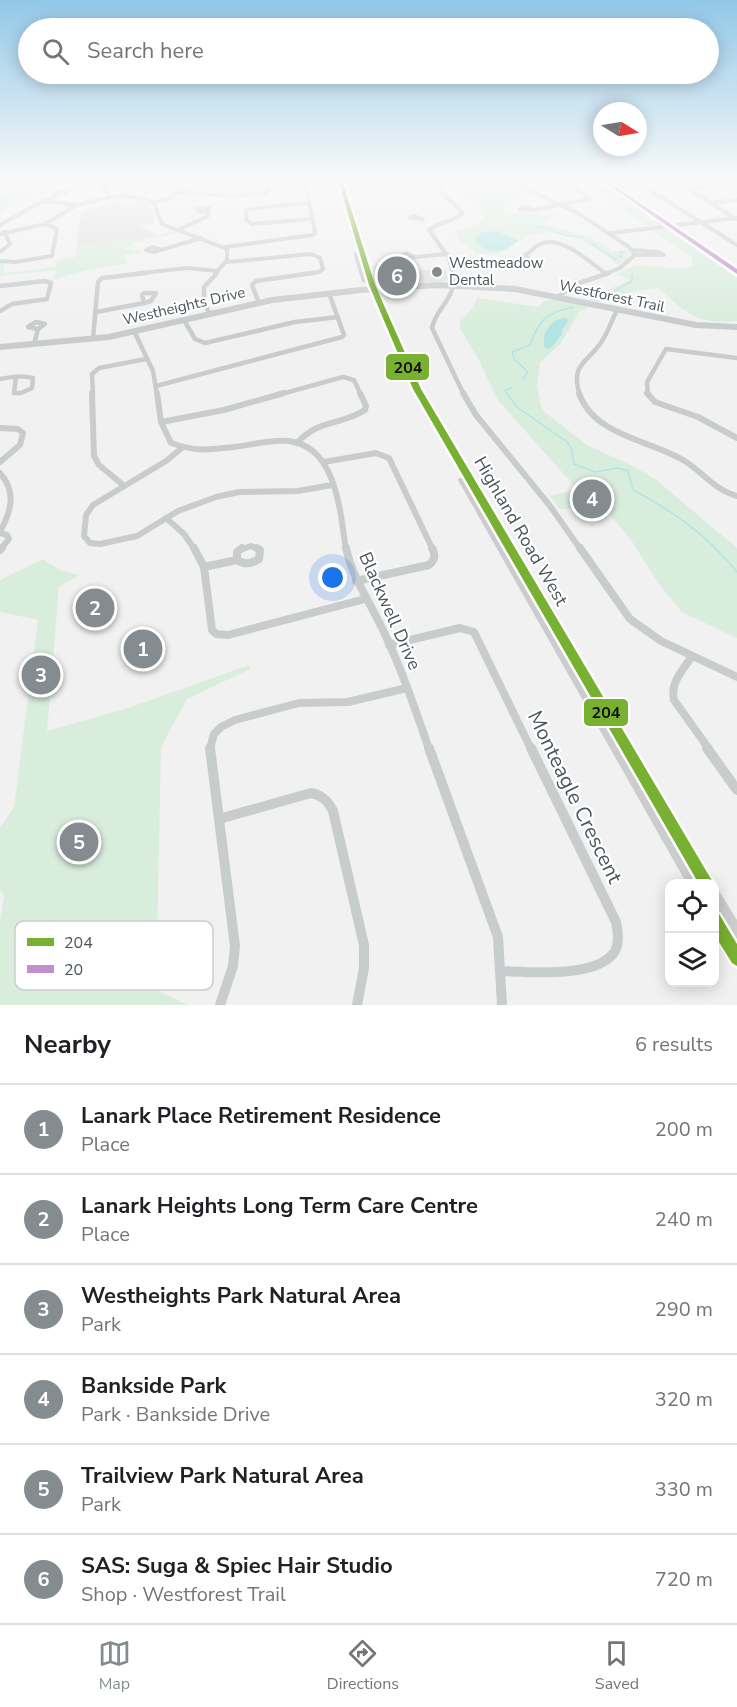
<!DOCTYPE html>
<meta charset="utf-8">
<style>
:root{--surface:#fff;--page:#f2f2f2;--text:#202124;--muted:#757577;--line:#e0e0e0;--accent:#858c90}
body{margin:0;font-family:"Nunito Sans",sans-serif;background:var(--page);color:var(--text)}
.controls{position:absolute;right:18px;bottom:18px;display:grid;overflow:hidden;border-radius:12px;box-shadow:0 3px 15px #0003}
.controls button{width:54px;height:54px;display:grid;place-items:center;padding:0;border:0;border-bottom:2px solid var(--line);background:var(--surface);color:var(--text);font:30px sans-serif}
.compass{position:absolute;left:593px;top:102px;width:54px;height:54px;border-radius:50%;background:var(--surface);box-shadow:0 3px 15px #0003;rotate:101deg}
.you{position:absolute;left:333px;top:578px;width:21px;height:21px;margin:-15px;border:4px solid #fff;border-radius:50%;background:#1a73e8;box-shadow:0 0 0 9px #1a73e833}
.badge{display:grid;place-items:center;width:39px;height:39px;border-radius:50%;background:var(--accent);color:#fff;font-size:20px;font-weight:700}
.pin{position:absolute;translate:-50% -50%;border:3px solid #fff;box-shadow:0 2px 6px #0006}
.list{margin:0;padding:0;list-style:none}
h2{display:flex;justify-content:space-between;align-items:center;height:78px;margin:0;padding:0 24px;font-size:26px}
h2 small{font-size:20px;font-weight:400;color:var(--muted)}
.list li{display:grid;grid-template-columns:39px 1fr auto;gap:18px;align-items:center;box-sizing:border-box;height:90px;padding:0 24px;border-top:2px solid var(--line)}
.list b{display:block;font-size:22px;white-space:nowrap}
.list p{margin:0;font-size:20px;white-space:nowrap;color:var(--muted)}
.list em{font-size:20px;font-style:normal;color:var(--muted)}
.icon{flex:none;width:33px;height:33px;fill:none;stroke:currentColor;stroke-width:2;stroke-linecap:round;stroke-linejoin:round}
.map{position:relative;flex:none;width:737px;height:1005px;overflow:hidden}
.search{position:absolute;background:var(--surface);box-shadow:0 3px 15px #0003;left:18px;right:18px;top:18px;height:66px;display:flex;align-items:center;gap:15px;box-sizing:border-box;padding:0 21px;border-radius:33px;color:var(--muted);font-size:22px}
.sheet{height:618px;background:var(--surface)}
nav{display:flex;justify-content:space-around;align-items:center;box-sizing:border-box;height:84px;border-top:2px solid var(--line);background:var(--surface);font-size:16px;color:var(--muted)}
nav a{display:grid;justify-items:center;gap:3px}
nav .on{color:var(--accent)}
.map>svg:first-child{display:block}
.commercial{fill:#e2e1df}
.education{fill:#e0e0e0}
.green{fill:#d9eddd}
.water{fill:#b2e4e6}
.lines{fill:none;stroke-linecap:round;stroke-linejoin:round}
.stream{stroke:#b2e4e6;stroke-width:1.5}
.minor-far4{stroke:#c9cccd;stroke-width:4}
.minor-far3{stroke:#c9cccd;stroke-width:4.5}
.minor-far2{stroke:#c9cccd;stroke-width:6}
.minor-far1{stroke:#c9cccd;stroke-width:8}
.minor{stroke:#c9cccd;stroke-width:10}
.tertiary{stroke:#c9cccd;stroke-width:6}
.secondary{fill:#caccce;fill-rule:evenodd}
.bus-1-casing{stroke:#fff;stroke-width:5}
.bus-2-casing{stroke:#fff;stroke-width:5}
.bus-1{fill:#78b132;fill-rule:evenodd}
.bus-2{fill:#c18fce;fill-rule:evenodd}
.poi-dot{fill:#858c90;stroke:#fff;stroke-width:2}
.labels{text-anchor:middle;stroke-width:4.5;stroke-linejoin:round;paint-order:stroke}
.far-poi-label{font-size:15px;fill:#4a565b;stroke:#fff;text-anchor:start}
.far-street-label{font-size:15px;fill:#4a565b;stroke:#fff}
.street-label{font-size:18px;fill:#4a565b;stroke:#fff}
.near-street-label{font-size:21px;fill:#4a565b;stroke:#fff}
.key{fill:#fff;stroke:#c9ccce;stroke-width:1.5}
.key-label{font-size:16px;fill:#4a565b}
.line-badge{stroke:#fff;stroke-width:2}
.pale-badge-label{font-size:16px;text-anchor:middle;font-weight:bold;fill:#111}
</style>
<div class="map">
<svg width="737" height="1005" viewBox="0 0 737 1005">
<rect width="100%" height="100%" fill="#f2f1f1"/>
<polygon class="commercial" points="446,269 448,281 379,285 375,272"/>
<polygon class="education" points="140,200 150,206 155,222 140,226 159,236 77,245 81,214 99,206 118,203 129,205"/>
<g class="green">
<polygon points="10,180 87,180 52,184 0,213 0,197 23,185 0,187 0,181"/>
<path d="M455 180H484L475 181 487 183 491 181 489 180H492L493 183 527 198 509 201 503 207 506 215 521 212 543 216 565 213 547 219 546 224 592 238 612 251 629 250 628 259 618 265C596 245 558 224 528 236 519 239 513 247 505 251 496 255 485 254 476 254 471 246 464 245 457 238L460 237 454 232 471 227 483 219 484 213C473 196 467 201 452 200L465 197 458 190 465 183Z"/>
<polygon points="584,180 599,180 661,224 648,226 614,202 592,200 611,200"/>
<path d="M666 229 737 278V321C695 325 688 313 658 288L630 292 598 302 589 300 629 280 617 274 634 265 682 269 693 266 692 257 652 230Z"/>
<path d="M172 230 177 232C162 239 138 237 126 249L144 252 123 255 127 264C101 267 77 271 53 280L57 270 0 276V262L5 263 3 273 56 267 57 260 76 257 77 245 159 236Z"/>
<path d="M477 298 538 307C549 292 574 304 589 307L579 312 561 343 540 363 537 386 542 410 587 445 635 467 655 479 737 548V638L682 612 661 587 631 540 608 512 597 514 588 503 561 510 550 496 577 489 497 399 480 362 460 328V322L473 308Z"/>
<polygon points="43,559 60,570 79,575 59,587 47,731 128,708 249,665 250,669 187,699 161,747 156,990 188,1005 0,1005 0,923 4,896 0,890 0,828 14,807 38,620 0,612 0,580"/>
</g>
<g class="water">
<path d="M496 231 519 240C503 252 491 257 476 242L475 239 481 233Z"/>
<path d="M567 318 568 322 562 330V334L551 348 545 349C540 334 551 318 567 318Z"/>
</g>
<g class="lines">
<g class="stream">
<polyline points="534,225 568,236 583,237"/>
<polyline points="590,242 616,260 615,258 621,257 621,252 625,252"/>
<polyline points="595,299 608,295 632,281 632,275"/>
<path d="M523 379 528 372 515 360 512 352 530 345C540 318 546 313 574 307"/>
<path d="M511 388 505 391 517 407 567 442 572 450 574 464 595 472 618 468 628 471 633 490C674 511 708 536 737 572"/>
</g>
<g class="minor-far4">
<polyline points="187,180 226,180"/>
<path d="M451 180 441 185V192L463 213C453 223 439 221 429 230L449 258 453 274"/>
<polyline points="508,180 578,213 629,247 635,255 620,268 605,274"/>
<polyline points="558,180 557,182 567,181"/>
<polyline points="640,180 639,183 737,245"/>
<polyline points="177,192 234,196 265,193 269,191 269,180"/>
<polyline points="109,197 108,192 102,188 104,184 142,184 152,180"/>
<polyline points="45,201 77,205"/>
<polyline points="152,203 171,198 188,180"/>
<polyline points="309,203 250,209 246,211 246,220 252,224 312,219"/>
<polyline points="711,203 737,200"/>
<polygon points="526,207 533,210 520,209"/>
<polyline points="533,210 589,199 567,182"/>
<polygon points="413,216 423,219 410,218"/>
<polyline points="736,219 689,189 737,184"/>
<polyline points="0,225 43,201 67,192 56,192 53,197"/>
<polyline points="178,230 208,216 209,208 197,209 199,212 207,211"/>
<polyline points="611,233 737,218"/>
<polyline points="0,234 45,224 77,205 109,197 126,196 148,200 154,204 162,224 227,249 227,260 215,274"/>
<polyline points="225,247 313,235 315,233 305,180"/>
<polyline points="160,249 152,247 146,250 154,252 201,238"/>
<polyline points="634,250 658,252 664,255 635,255"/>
<polyline points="0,252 10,244 4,232"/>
<polyline points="412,256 407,253 401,256 406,258 447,254"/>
<polyline points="0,261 15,262 52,256 57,229 46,224"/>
<polyline points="518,261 532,267 540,265 526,257"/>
<polyline points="227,262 311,254 320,258 323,269 319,272 302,274"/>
<path d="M450 262C472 263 495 267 516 261 527 258 532 246 543 243 563 237 590 262 605 273"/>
<polyline points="133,274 187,268 217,271"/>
</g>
<g class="minor-far3">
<path d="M452 273C458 299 436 306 432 328L464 395"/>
<polyline points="0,286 45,281 51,283 47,299 12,304 0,311"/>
<polygon points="144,293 156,293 151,301 144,303 142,295"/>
<polyline points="558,297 576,284 609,273"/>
<polyline points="259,303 252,285 256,281 313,273"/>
<polyline points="96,312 144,303"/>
<polyline points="210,314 204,303 204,287 217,273"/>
<polyline points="184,320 195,339 205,343 295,322 338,317"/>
<polygon points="36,322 45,324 38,329 28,327"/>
<polyline points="134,331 153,371 157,395"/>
<polyline points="93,339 98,282 102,278 146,273"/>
<polyline points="34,344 38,329"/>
<path d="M0 379C11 377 22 375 33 378L32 388 21 393H14L16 377"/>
<polyline points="156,386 342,337 344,335 329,293"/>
<polyline points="93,395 92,374 99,368 146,359"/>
<polyline points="278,395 343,377 354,380 361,395"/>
<path d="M580 395C569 364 589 362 602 341 608 332 612 320 617 310"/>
<polyline points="648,395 647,382 666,349 737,358"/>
</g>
<g class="minor-far2">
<polyline points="92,393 94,456 99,465 123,485"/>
<path d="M157 393 161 422 171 443C197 452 207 450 234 447 251 445 272 439 289 441 337 447 340 512 346 550"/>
<polyline points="463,393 476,415 550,506 581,550"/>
<path d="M579 393C593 435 649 440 683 460 702 471 714 490 737 496"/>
<polyline points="647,393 655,402 698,417 737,438"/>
<polyline points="161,422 224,410 284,393"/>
<polyline points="0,428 18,429 23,433 20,445 0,462"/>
<path d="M297 443C320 418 340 426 365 410L366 406 360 393"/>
<polyline points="182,448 166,461 93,505 86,515 84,536 90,543 100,544 137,536 178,511 216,497 239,492 298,491 332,485"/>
<polyline points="324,462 376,453 389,458 433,550"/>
<path d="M0 473C17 492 11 511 0 532"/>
<polyline points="166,518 184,534 195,550"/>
<polyline points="0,533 7,535 9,539 0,550"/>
<polyline points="240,550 251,546 260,550"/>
</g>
<g class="minor-far1">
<polyline points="194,548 204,567 212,630 216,634 228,635 365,599"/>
<path d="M346 548C352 575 366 596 378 620 399 661 414 706 429 749"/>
<polyline points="580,548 630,619 661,641 737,677"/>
<polyline points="0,550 2,548"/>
<path d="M237 560C245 565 251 564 259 559L260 550 257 548"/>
<polyline points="237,560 237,552 242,548"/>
<polyline points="204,567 237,560"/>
<path d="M356 581 429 565C435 560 436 555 432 548"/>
<polyline points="389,645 460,628 474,632 531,749"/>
<path d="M692 656C683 670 670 682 674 700L709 749"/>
<polyline points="210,749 214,734 221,727 235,720 299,703 348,702 407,688"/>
</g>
<g class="minor">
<polyline points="210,748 235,946 233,966 220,1005"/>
<polyline points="429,748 498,937 502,1005"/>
<polyline points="707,748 737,790"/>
<path d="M219 819 311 793C322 795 328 801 333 811L364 945V968L357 1005"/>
<path d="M502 971C530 972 593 978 613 954 620 945 618 933 616 922L531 748"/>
</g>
<polyline class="tertiary" points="0,347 109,337 272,300 361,290 438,285 515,289 696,325 737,327"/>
<g class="secondary">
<polygon points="338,180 342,180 375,285 421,389 714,884 687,884 458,480 459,478 465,478 413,389 369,285"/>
<polygon points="601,180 606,180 737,269 737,274"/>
<polygon points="353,252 358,253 368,282 367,283 362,282"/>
<polygon points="714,889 719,891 737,920 737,941 736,941 737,943 737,966 732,963 714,933"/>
</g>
<g class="bus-1-casing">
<g id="bus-1">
<polygon points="338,180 342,180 375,285 421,389 714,884 699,884 413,389 369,285"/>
<polygon points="714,912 719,914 737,944 737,966 732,963 714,934"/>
</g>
</g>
<g class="bus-2-casing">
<polygon id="bus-2" points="601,180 606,180 737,269 737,274"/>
</g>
<use href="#bus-1" class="bus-1"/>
<use href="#bus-2" class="bus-2"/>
</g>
<linearGradient id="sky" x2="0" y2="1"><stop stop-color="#92c7e7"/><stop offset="0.56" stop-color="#f9f9f9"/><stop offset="1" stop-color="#f9f9f9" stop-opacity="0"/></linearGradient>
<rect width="737" height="321" fill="url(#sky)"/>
<circle class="poi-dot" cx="437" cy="272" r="6"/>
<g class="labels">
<g class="far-poi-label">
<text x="449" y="268">Westmeadow<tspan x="449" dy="17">Dental</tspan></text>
</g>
<g class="far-street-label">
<text transform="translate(612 296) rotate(12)" y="5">Westforest Trail</text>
<text transform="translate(184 306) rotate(-13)" y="5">Westheights Drive</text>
</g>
<g class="street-label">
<text transform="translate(521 531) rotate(60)" y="6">Highland Road West</text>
<text transform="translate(390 611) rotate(66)" y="6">Blackwell Drive</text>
</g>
<g class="near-street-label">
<text transform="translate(575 797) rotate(64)" y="7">Monteagle Crescent</text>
</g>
</g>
<rect x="15" y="921" width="198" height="69" rx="9" class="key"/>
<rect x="27" y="938" width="27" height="8" fill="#78b132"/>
<rect x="27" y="965" width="27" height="8" fill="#c18fce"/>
<g class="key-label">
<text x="64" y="948">204</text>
<text x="64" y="975">20</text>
</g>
<g class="line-badge">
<rect x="385" y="353" width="45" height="28" rx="6" fill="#78b132"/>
<rect x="583" y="698" width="46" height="29" rx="6" fill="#78b132"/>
</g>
<g class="pale-badge-label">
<text x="408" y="373">204</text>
<text x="606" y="718">204</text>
</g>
</svg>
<div class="controls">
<button><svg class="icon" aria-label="locate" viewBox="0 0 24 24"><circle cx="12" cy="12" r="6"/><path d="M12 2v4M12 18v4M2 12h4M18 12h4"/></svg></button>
<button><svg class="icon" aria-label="layers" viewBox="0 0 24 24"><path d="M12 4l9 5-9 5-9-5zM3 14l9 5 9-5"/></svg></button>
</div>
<svg class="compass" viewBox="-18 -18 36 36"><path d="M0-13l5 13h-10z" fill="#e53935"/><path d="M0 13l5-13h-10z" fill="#757577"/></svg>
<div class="you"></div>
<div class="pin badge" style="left:143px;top:649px">1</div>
<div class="pin badge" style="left:95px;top:608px">2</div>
<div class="pin badge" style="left:41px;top:675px">3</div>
<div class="pin badge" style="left:592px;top:499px">4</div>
<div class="pin badge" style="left:79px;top:842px">5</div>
<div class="pin badge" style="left:397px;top:276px">6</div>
<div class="search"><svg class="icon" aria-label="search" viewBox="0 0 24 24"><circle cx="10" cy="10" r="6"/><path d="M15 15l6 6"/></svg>Search here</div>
</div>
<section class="sheet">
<h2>Nearby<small>6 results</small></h2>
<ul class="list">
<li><span class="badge">1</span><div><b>Lanark Place Retirement Residence</b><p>Place</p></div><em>200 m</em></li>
<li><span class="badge">2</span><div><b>Lanark Heights Long Term Care Centre</b><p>Place</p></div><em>240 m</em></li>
<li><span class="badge">3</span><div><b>Westheights Park Natural Area</b><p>Park</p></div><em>290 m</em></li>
<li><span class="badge">4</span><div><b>Bankside Park</b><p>Park · Bankside Drive</p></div><em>320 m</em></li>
<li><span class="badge">5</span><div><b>Trailview Park Natural Area</b><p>Park</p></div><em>330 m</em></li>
<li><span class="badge">6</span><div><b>SAS: Suga &amp; Spiec Hair Studio</b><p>Shop · Westforest Trail</p></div><em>720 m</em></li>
</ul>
</section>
<nav>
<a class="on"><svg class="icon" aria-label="map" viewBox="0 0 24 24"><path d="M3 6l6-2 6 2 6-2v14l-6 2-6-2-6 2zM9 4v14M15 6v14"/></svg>Map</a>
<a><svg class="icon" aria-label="directions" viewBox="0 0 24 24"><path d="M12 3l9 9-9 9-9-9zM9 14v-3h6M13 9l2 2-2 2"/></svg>Directions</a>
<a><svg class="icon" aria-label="saved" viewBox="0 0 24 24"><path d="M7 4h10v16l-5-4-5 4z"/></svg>Saved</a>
</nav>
